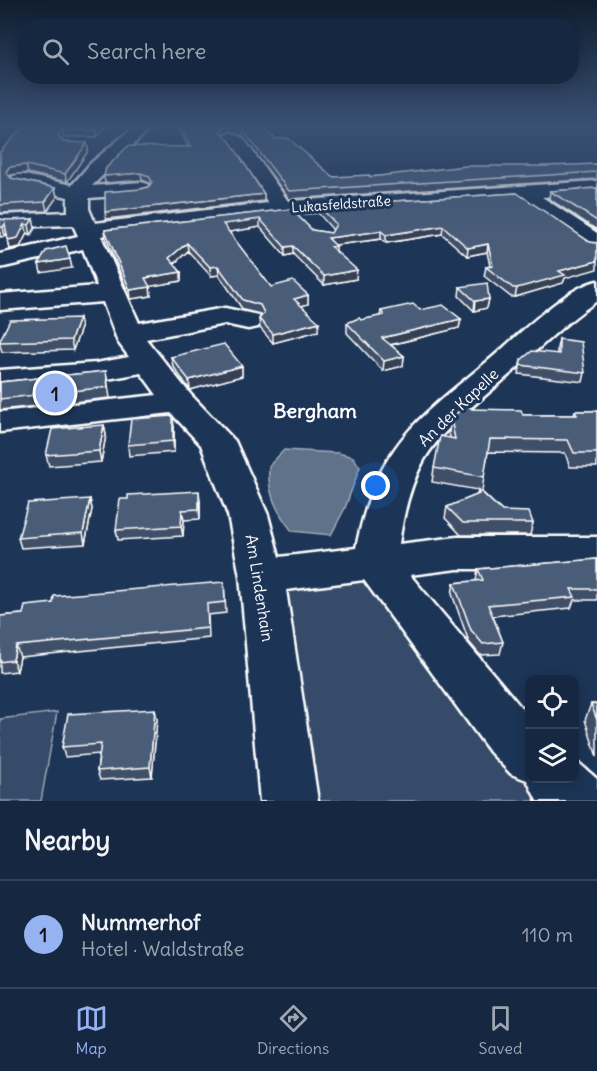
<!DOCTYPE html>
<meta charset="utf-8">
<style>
:root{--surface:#162841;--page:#1f3048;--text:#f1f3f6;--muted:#9ea6b1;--line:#35445a;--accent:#95b2f1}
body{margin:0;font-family:Delius,sans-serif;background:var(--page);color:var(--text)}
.controls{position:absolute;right:18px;bottom:18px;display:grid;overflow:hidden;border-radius:12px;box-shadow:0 3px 15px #0003}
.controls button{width:54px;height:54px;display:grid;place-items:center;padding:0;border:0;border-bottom:2px solid var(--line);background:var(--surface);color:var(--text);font:30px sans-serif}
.you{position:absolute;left:376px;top:486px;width:21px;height:21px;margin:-15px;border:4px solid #fff;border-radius:50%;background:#1a73e8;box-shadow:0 0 0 9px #1a73e833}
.badge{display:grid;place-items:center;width:39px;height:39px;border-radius:50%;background:var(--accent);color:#111;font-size:20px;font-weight:700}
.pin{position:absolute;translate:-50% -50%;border:3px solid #fff;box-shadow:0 2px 6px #0006}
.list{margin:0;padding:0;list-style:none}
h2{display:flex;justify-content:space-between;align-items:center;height:78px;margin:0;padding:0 24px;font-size:26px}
h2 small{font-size:20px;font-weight:400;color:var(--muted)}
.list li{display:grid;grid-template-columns:39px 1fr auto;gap:18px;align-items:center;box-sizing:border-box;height:108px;padding:0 24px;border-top:2px solid var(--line)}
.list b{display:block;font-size:22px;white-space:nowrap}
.list p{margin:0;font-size:20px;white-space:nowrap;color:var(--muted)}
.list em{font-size:20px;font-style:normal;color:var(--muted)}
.icon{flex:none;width:33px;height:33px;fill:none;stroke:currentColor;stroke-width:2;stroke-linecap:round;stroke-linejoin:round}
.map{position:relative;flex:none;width:597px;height:801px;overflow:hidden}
.search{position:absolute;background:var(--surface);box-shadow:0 3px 15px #0003;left:18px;right:18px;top:18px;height:66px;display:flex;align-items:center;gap:15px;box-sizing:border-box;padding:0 21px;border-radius:24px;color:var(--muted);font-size:22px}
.sheet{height:186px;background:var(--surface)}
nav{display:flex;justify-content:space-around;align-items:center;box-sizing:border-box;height:84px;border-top:2px solid var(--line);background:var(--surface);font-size:16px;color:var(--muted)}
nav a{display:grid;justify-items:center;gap:3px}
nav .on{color:var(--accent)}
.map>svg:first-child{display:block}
.green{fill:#364b69;stroke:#9aa5b4;stroke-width:1.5}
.water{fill:#617289;stroke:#a0aab8;stroke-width:1.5}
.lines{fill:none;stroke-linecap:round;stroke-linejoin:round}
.minor-casing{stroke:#fff;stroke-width:5}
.minor{fill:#1d3557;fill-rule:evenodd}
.wall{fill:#405068;stroke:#fff;stroke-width:1.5}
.shaded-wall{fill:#344155;stroke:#fff;stroke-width:1.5}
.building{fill:#4a5d79;stroke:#fff;stroke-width:1.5}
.labels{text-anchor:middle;stroke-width:6;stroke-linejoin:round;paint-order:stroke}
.far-street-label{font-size:14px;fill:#fff;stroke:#1d3557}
.street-label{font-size:16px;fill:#fff;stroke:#1d3557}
.quarter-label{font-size:20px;font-weight:bold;fill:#fff;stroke:#1d3557}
</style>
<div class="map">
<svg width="597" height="801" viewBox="0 0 597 801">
<rect width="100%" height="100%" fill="#1d3557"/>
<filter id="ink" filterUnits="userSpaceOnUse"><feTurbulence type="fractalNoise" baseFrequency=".0167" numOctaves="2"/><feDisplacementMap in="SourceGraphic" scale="12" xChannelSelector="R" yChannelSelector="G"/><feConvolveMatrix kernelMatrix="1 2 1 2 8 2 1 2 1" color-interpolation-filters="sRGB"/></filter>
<g filter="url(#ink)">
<g class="green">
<polygon points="367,575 530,778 555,801 304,801 275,589"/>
<polygon points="57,712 41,801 0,801 0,719"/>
</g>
<path class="water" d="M284 450 338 453 353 457 360 467 345 508 331 535 292 531C276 511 267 492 269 466Z"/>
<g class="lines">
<g class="minor-casing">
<path id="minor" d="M135 126H152L92 186 141 182 148 184 151 188 148 192 141 194 89 198V209L95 223 268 203 232 146 223 138 225 134 231 133 244 139 288 201 597 181V193L542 197 597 233V250L589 248 516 198 282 214 101 236 139 323 225 308 258 315 262 321 258 327 248 329 225 324 146 339 191 395 235 441 268 515 279 557 356 548C363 514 373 480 394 450 420 412 459 386 494 356 520 334 564 289 597 281V301C565 322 538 350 509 375 480 401 444 426 424 460 410 485 403 515 399 544L457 537H597V569H457L410 575 530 718V778H574V759L597 779V801H537L527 780 511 774 490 752 364 580 286 590 318 801H260L240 576 228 515 201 445 171 413 0 432V412L157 395 141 373 96 381 0 390V370L96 363 129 357 118 342 103 302 0 310V294L97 286 83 249 0 268V254L78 236 73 225 7 227 0 225V215L68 212V197L13 184 10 180 13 176 20 174 72 185 91 163Z"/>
</g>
<use href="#minor" class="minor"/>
</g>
<g class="wall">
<polygon points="25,126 105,126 97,137 64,137 61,140 62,142 87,143 88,151 67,182 28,173 11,175 10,177 11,178 55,188 57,197 47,211 0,213 0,152"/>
<polygon points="178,126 230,126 230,131 223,133 222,134 264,194 264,201 106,219 141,189 148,187 150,184 150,183 142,180 105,183 104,176 188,147"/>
<polygon points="242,129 275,139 333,177 370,177 597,164 597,179 289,199 243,136"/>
<polygon points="597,188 597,230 549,199 550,191"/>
<polygon points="517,193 565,278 563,283 515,297 511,297 484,276 486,267 490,266 487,252 467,256 442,234 386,243 381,239 336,245 336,251 356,279 324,285 293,254 285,256 260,227 228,232 271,287 308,295 308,304 301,306 318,331 273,343 260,328 259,319 261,316 260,314 243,310 219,275 211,276 188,251 174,264 181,272 181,281 150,286 151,296 131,299 106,238 105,230 291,209 312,230 331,233 333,230 319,214 319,206"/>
<polygon points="0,219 5,220 33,219 35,228 31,235 27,233 20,247 10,249 7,234 5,236 0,237"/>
<polygon points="460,287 489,299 487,308 474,311 459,296"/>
<polygon points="420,310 461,319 459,328 391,345 404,356 403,366 383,371 347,333 347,323 380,316 381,311"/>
<polygon points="81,328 73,350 2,352 0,345 0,340"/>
<polygon points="559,339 585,373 583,382 519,374 521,360 557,354 557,348"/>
<polygon points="171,357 242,366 242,376 190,390 173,366"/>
<polygon points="106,371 110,398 0,410 0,382"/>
<polygon points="472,409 523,415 574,415 575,411 597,411 597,467 570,467 565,453 488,452 484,477 482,491 481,491 502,511 533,523 530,535 461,535 445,518 447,507 477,495 478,490 432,482 434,468 450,438 449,432 451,419"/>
<polygon points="104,425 106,435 101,462 49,466 46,455"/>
<polygon points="174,427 174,452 129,456 128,445"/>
<polygon points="90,499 92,509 85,544 21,548 18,538"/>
<polygon points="200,501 200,519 184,520 183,536 118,540 116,530"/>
<polygon points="597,559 597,600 574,600 571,608 493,616 503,642 500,654 480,655 469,642 452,594 454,583 476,581 478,569"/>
<polygon points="224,582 226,613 208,615 209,638 20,657 17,671 0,673 0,616 23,614 53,603"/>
<polygon points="591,704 597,704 597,757 585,720"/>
<polygon points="157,719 152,777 100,780 97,771 99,754 65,757 62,747"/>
</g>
<g class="shaded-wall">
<polygon points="99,126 105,126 97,137 96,130"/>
<polygon points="227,126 230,126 230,131 223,133 221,138 220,132 223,127"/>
<polygon points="63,130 64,137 59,142 58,134"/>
<polygon points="87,143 88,151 67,182 65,174"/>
<polygon points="26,165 28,173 11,175 8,180 6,172 9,167"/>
<polygon points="141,173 142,180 105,183 104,176"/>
<polygon points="55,188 57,197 47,211 45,202"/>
<polygon points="264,194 264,201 106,219 105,212"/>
<polygon points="33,219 35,228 31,235 29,225"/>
<polygon points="260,219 260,227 223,233 223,224"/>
<polygon points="5,224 7,233 5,236 3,227"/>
<polygon points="25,224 27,233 20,247 10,249 8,240"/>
<polygon points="443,226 442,234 386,243 386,235"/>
<polygon points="381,231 381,239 328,246 328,238"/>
<polygon points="187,243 188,251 170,267 169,258"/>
<polygon points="488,244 487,252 467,256 468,248"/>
<polygon points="293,246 293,254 285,256 285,247"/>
<polygon points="70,259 72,268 41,273 39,264"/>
<polygon points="597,261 597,269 565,278 563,283 515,297 517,288 559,271"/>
<polygon points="218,266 219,275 211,276 210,267"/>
<polygon points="357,270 356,279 324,285 324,276"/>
<polygon points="181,272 181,281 147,287 145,278"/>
<polygon points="150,287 151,296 131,299 130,290"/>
<polygon points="308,295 308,304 294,308 294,299"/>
<polygon points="489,299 487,308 474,311 475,301"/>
<polygon points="79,318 81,328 73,350 71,340"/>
<polygon points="461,319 459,328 381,347 382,338"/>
<polygon points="319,322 318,331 273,343 273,334"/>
<polygon points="404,356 403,366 383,371 384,361"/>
<polygon points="242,366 242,376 190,390 189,380"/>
<polygon points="173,416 174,427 174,452 173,441"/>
<polygon points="104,425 106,435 101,462 99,451"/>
<polygon points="199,491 200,501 200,519 199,509"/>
<polygon points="90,499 92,509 85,544 83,533"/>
<polygon points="182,510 184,520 183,536 181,526"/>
<polygon points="16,646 20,657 17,671 13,660"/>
<polygon points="155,709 157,719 152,777 150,767"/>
</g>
<g class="building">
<polygon points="25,126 99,126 96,130 63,130 58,134 62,142 87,143 65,174 26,165 9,167 6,172 11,178 55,188 45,202 0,205 0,152"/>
<polygon points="181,126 227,126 223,127 220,132 230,141 264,194 105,212 105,192 141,189 148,187 152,182 149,176 141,173 104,176 106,168 128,146 191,147"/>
<polygon points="264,128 275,139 288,138 333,177 369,175 370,177 466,166 545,166 597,164 597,172 289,191 242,129"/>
<polygon points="597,188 597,221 550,191"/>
<polygon points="517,193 590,242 597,243 597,261 559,271 565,275 517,288 513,288 486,267 493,266 488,244 468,248 443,226 386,235 381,231 328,238 336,246 331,247 357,270 324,276 293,246 285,247 260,219 223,224 271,287 293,281 308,295 294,299 319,322 273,334 259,319 264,313 260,305 243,300 218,266 210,267 187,243 169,258 181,272 145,278 150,287 130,290 105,230 291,209 312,230 331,233 336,224 319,206"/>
<polygon points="0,219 5,220 33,219 29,225 25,224 18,238 8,240 5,224 3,227 0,227"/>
<polygon points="66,246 70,259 39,264 46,251"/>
<polygon points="487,283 489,299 475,301 460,287"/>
<polygon points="413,304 420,310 443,305 461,319 382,338 404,356 384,361 347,323 359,318 361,320 384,315 381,311"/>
<polygon points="79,318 71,340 0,342 0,340 10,320"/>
<polygon points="559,339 581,342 585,373 520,365 521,360 532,351 559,354"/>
<polygon points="224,344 242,366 189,380 171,357"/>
<polygon points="106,371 108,387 0,399 0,382"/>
<polygon points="466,404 472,409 521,410 523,415 577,415 575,411 597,411 597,453 574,453 568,440 490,439 484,477 434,468 440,436 455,439 451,419"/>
<polygon points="173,416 173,441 128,445 131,419"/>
<polygon points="104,425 99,451 46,455 52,429"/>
<polygon points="478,489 502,511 529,512 533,523 463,523 447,507 479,494"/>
<polygon points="199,491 199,509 182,510 181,526 116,530 120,499 128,499 128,495"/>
<polygon points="90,499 83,533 18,538 28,503"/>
<polygon points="597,559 597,589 571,589 575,597 488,605 503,642 483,644 471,630 454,583 483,580 478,569"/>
<polygon points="224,582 225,602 207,604 208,628 16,646 13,660 0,662 0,616 23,614 25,606 53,603 54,596"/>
<polygon points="591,704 597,704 597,720"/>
<polygon points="155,709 150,767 97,771 101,744 62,747 68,714"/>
</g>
</g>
<linearGradient id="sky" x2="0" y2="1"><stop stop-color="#101d30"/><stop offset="0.53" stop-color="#3a5174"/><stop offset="1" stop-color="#3a5174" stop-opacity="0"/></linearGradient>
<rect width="597" height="238" fill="url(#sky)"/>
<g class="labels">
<g class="far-street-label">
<text transform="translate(341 204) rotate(-4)" y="5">Lukasfeldstraße</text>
</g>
<g class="street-label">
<text transform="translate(458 407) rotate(-44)" y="6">An der Kapelle</text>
<text transform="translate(260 588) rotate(81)" y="6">Am Lindenhain</text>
</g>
<g class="quarter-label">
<text x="315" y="418">Bergham</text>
</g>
</g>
</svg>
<div class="controls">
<button><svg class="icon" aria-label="locate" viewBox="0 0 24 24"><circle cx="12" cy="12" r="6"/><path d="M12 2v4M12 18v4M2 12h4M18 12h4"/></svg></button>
<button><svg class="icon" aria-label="layers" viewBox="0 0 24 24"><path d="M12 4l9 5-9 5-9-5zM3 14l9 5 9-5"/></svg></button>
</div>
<div class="you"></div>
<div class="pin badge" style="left:55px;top:393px">1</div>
<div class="search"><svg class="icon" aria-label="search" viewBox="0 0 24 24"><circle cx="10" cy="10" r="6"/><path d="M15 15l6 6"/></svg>Search here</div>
</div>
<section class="sheet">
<h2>Nearby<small></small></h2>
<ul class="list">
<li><span class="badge">1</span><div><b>Nummerhof</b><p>Hotel · Waldstraße</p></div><em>110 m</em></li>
</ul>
</section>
<nav>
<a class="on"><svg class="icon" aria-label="map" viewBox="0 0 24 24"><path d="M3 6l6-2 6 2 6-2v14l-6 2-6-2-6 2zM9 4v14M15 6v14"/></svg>Map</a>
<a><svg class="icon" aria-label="directions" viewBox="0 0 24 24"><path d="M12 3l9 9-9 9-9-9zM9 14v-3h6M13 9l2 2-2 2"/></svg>Directions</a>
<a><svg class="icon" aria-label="saved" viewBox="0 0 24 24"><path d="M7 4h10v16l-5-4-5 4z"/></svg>Saved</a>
</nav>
